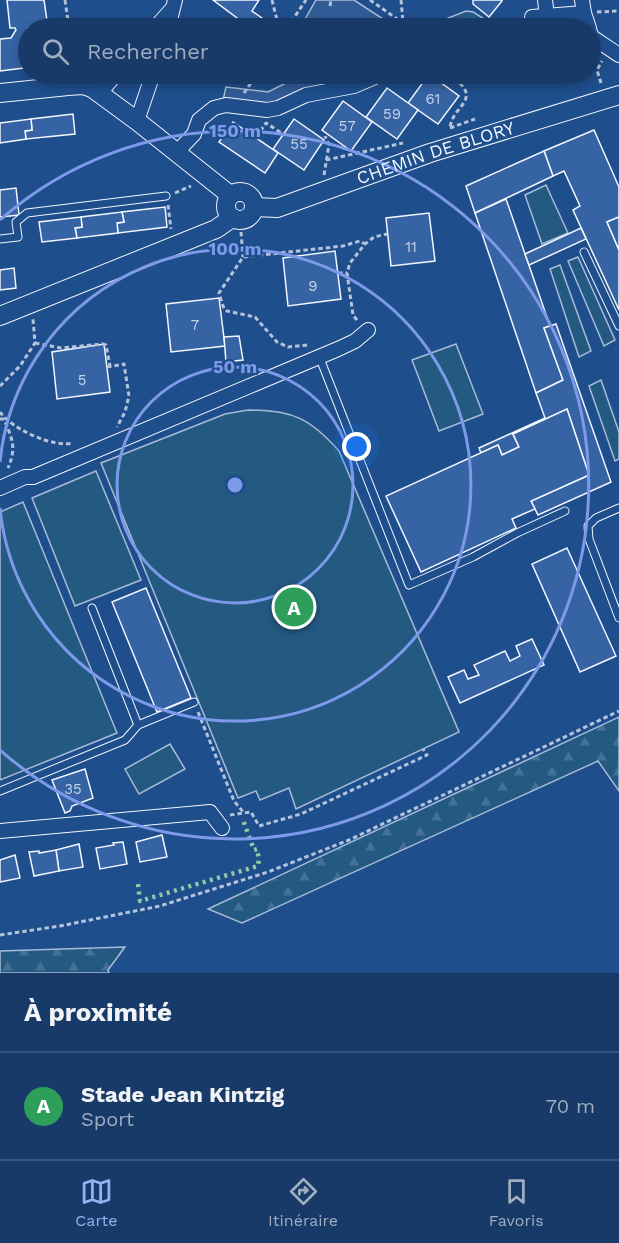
<!DOCTYPE html>
<html lang="fr">
<meta charset="utf-8">
<style>
:root{--surface:#173a69;--page:#244571;--text:#f1f3f6;--muted:#9eadc0;--line:#36547d;--accent:#95b2f1}
body{margin:0;font-family:"Work Sans",sans-serif;background:var(--page);color:var(--text)}
.you{position:absolute;left:357px;top:447px;width:21px;height:21px;margin:-15px;border:4px solid #fff;border-radius:50%;background:#1a73e8;box-shadow:0 0 0 9px #1a73e833}
.badge{display:grid;place-items:center;width:39px;height:39px;border-radius:50%;background:var(--accent);color:#fff;font-size:20px;font-weight:700}
.pin{position:absolute;translate:-50% -50%;border:3px solid #fff;box-shadow:0 2px 6px #0006}
.list{margin:0;padding:0;list-style:none}
h2{display:flex;justify-content:space-between;align-items:center;height:78px;margin:0;padding:0 24px;font-size:26px}
h2 small{font-size:20px;font-weight:400;color:var(--muted)}
.list li{display:grid;grid-template-columns:39px 1fr auto;gap:18px;align-items:center;box-sizing:border-box;height:108px;padding:0 24px;border-top:2px solid var(--line)}
.list b{display:block;font-size:22px;white-space:nowrap}
.list p{margin:0;font-size:20px;white-space:nowrap;color:var(--muted)}
.list em{font-size:20px;font-style:normal;color:var(--muted)}
.icon{flex:none;width:33px;height:33px;fill:none;stroke:currentColor;stroke-width:2;stroke-linecap:round;stroke-linejoin:round}
.map{position:relative;flex:none;width:619px;height:973px;overflow:hidden}
.search{position:absolute;background:var(--surface);box-shadow:0 3px 9px #0003;left:18px;right:18px;top:18px;height:66px;display:flex;align-items:center;gap:15px;box-sizing:border-box;padding:0 21px;border-radius:33px;color:var(--muted);font-size:22px}
.sheet{height:186px;background:var(--surface)}
nav{display:flex;justify-content:space-around;align-items:center;box-sizing:border-box;height:84px;border-top:2px solid var(--line);background:var(--surface);font-size:16px;color:var(--muted)}
nav a{display:grid;justify-items:center;gap:3px}
nav .on{color:var(--accent)}
.map>svg:first-child{display:block}
.grass{fill:#245a82;stroke:#a8bbd7;stroke-width:1.5}
.forest{fill:url(#forest-firs);stroke:#a8bbd7;stroke-width:1.5}
.park{fill:url(#park-crowns);stroke:#a8bbd7;stroke-width:1.5}
.parking{fill:#305b95;stroke:#a8bbd7;stroke-width:1.5}
.building{fill:#3563a3;stroke:#f2f6ff;stroke-width:1.5}
.lines{fill:none;stroke-linecap:round;stroke-linejoin:round}
.service-casing{stroke:#f2f6ff;stroke-width:9}
.minor-casing{stroke:#f2f6ff;stroke-width:16}
.tertiary-casing{stroke:#f2f6ff;stroke-width:20}
.path{stroke:#b3c4dc;stroke-width:3;stroke-dasharray:4.5 3;stroke-linecap:butt}
.service{stroke:#1f4e8c;stroke-width:7}
.minor{stroke:#1f4e8c;stroke-width:14}
.tertiary{stroke:#1f4e8c;stroke-width:18}
.hedge{stroke:#97c8a6;stroke-width:4.5;stroke-dasharray:3 4.5;stroke-linecap:butt}
.ring{fill:none;stroke:#7d9aea;stroke-width:3}
.labels{text-anchor:middle;stroke-width:4.5;stroke-linejoin:round;paint-order:stroke}
.number-label{font-size:15px;fill:#c3d1e8}
.street-label{font-size:18px;fill:#f2f6ff;stroke:#1f4e8c}
.centre{fill:#7d9aea;stroke:#1f4e8c;stroke-width:3}
.ring-label{font-size:18px;text-anchor:middle;font-weight:bold;fill:#7d9aea;stroke:#1f4e8c;stroke-width:4.5;stroke-linejoin:round;paint-order:stroke}
</style>
<div class="map">
<svg width="619" height="973" viewBox="0 0 619 973">
<defs>
<pattern id="forest-firs" width="22" height="20" patternUnits="userSpaceOnUse" patternTransform="scale(1.5)"><rect width="22" height="20" fill="#245a82"/><path d="M5 1l3.5 6h-7zM16 11l3.5 6h-7z" fill="#447295"/></pattern>
<pattern id="park-crowns" width="20" height="18" patternUnits="userSpaceOnUse" patternTransform="scale(1.5)"><rect width="20" height="18" fill="#245a82"/><path d="M2 6a3 3 0 1 1 6 0M12 15a3 3 0 1 1 6 0" fill="none" stroke="#447295"/></pattern>
</defs>
<rect width="100%" height="100%" fill="#1f4e8c"/>
<g class="grass">
<polygon points="546,185 568,233 542,244 525,195"/>
<polygon points="578,257 615,340 604,346 568,261"/>
<polygon points="560,265 591,351 579,357 550,269"/>
<polygon points="456,344 483,414 439,431 412,360"/>
<polygon points="601,380 619,432 619,459 615,461 589,386"/>
<path d="M248 410C292 410 310 418 339 451L459 732 296 809 289 788 260 800 256 791 238 798 101 463 225 414Z"/>
<polygon points="96,471 141,580 75,606 32,498"/>
<polygon points="23,502 117,733 0,780 0,512"/>
<polygon points="170,744 185,769 139,794 125,769"/>
</g>
<g class="forest">
<polygon points="619,717 619,791 598,761 242,923 208,909"/>
<polygon points="125,947 108,970 109,973 0,973 0,951"/>
</g>
<polygon class="park" points="466,11 473,12 499,28 434,28 438,22"/>
<g class="parking">
<polygon points="316,0 354,0 397,28 300,28"/>
<polygon points="319,74 391,74 344,94 304,101 273,116 242,112 225,112 223,100 226,87 268,92 294,79"/>
</g>
<g class="building">
<polygon points="7,0 44,0 48,28 28,28 28,62 24,68 0,71 0,39 11,38 16,30 15,28 10,28"/>
<polygon points="213,0 259,0 252,11 276,28 230,28 237,18"/>
<polygon points="473,0 502,0 502,1 489,17 473,4"/>
<polygon points="220,74 247,74 241,82 236,78 232,82"/>
<polygon points="429,74 459,96 438,124 408,103"/>
<polygon points="544,74 566,74 561,81 554,82 547,79"/>
<polygon points="387,88 418,110 397,139 366,117"/>
<polygon points="343,101 372,122 351,151 322,130"/>
<polygon points="73,114 75,134 26,139 25,131 32,130 31,119"/>
<polygon points="31,119 32,130 25,131 26,139 0,143 0,123"/>
<polygon points="294,119 324,140 304,170 273,149"/>
<polygon points="233,122 278,153 265,173 219,142"/>
<polygon points="594,130 619,187 619,217 607,222 619,250 619,310 573,210 580,206 564,171 553,176 544,151"/>
<polygon points="544,151 553,176 475,213 466,186"/>
<polygon points="16,188 19,215 0,217 0,190"/>
<polygon points="506,199 550,326 544,328 563,380 536,393 475,213"/>
<polygon points="165,207 167,227 118,233 117,223 124,222 122,212"/>
<polygon points="122,212 124,222 117,223 118,233 77,238 75,228 82,227 81,217"/>
<polygon points="429,213 435,261 391,266 386,218"/>
<polygon points="81,217 82,227 75,228 77,238 42,242 39,222"/>
<polygon points="619,217 619,250 607,222"/>
<polygon points="581,228 586,239 529,265 525,254"/>
<polygon points="335,251 341,299 288,306 283,258"/>
<polygon points="14,268 16,288 0,290 0,270"/>
<polygon points="219,298 225,346 171,352 166,304"/>
<polygon points="556,324 611,482 538,515 531,501 589,475 567,409 513,434 519,447 502,455 498,445 481,453 479,448 545,418 536,393 563,380 544,328"/>
<polygon points="239,336 243,360 226,362 224,337"/>
<polygon points="104,344 110,392 57,399 52,352"/>
<polygon points="567,409 589,475 531,501 535,509 512,519 516,528 421,572 386,496 498,445 502,455 519,447 513,434"/>
<polygon points="567,548 616,656 580,672 532,564"/>
<polygon points="146,588 191,698 157,712 112,602"/>
<polygon points="532,639 544,665 460,703 448,677 464,670 468,679 479,675 474,665 505,651 510,661 520,656 516,646"/>
<polygon points="85,769 93,798 72,806 70,811 65,813 52,780"/>
<polygon points="162,835 167,857 140,862 136,842"/>
<polygon points="123,842 127,864 100,869 96,848 114,845 113,843"/>
<polygon points="79,844 83,867 59,871 56,850"/>
<polygon points="56,850 59,871 34,876 29,852 39,851 39,853"/>
<polygon points="15,855 20,878 0,882 0,860"/>
</g>
<g class="lines">
<g class="service-casing">
<g id="service">
<polyline points="0,239 18,237 16,222 27,213 166,196"/>
<polyline points="584,252 619,326"/>
<polyline points="319,356 409,585 473,557 517,533 565,511"/>
<polyline points="619,508 596,518 588,526 589,539 619,618"/>
<polyline points="138,725 194,702"/>
<polyline points="0,791 125,740 138,725 92,608"/>
</g>
</g>
<g class="minor-casing">
<g id="minor">
<polyline points="545,0 547,16"/>
<polyline points="582,0 584,13 589,28"/>
<polyline points="532,17 584,13"/>
<polyline points="155,28 171,10"/>
<polyline points="168,28 175,0"/>
<polyline points="590,32 592,37 619,55"/>
<polyline points="100,93 116,74"/>
<polyline points="137,121 153,74"/>
<polyline points="176,153 194,134 199,120 214,108 226,105 267,110 278,108 306,95 354,86 382,74"/>
<polyline points="0,488 25,477 33,477 338,349 355,341 368,330"/>
<polyline points="0,831 210,812 222,828"/>
</g>
</g>
<g class="tertiary-casing">
<g id="tertiary">
<polyline points="0,93 68,86 83,85 92,88 137,121 230,195"/>
<circle cx="240" cy="206" r="14"/>
<path id="s1" d="M255 207 277 208 430 153 619 95"/>
<polyline points="0,316 216,229 232,218"/>
</g>
</g>
<g class="path">
<polyline points="65,0 69,28"/>
<polyline points="272,0 279,28"/>
<polyline points="370,0 410,28"/>
<polyline points="401,0 403,22"/>
<polyline points="330,6 331,0"/>
<polyline points="597,12 619,11"/>
<polyline points="287,28 306,0"/>
<path d="M448 74C487 100 452 104 450 128"/>
<polyline points="601,83 597,70 602,61"/>
<polyline points="244,93 257,74"/>
<polyline points="450,128 475,119"/>
<polyline points="256,137 266,123 283,134"/>
<polyline points="326,160 403,143"/>
<polyline points="324,175 329,145 325,136"/>
<polyline points="175,193 191,186"/>
<polyline points="168,205 171,229"/>
<polyline points="241,232 243,257"/>
<polyline points="338,273 347,273"/>
<polyline points="357,320 353,315 347,273 350,263 365,244 374,237 387,234"/>
<polyline points="35,343 61,348 103,344 106,345 110,366"/>
<polyline points="307,345 288,347 277,342 255,317 227,311 224,309 219,293 243,257 343,246 360,241 365,244"/>
<polyline points="107,367 124,364 129,396 125,412 117,427"/>
<polyline points="0,386 20,366 35,343 33,319"/>
<path d="M0 412C12 429 53 448 73 443"/>
<path d="M0 419H4C12 439 17 447 8 468"/>
<polyline points="198,712 234,801 244,813"/>
<polyline points="230,815 251,812 259,826 301,814 427,755 423,749"/>
<polyline points="0,935 60,926 160,906 268,872 349,840 619,711"/>
</g>
<use href="#service" class="service"/>
<use href="#minor" class="minor"/>
<use href="#tertiary" class="tertiary"/>
<polyline class="hedge" points="138,884 140,901 258,866 259,859 257,849 254,850 243,820"/>
</g>
<g class="ring">
<circle cx="235" cy="485" r="118"/>
<path d="M0 462A236 236 0 1 1 0 508"/>
<path d="M0 220A354 354 0 1 1 0 750"/>
</g>
<g class="labels">
<g class="number-label">
<text x="433" y="104">61</text>
<text x="392" y="119">59</text>
<text x="347" y="131">57</text>
<text x="299" y="149">55</text>
<text x="411" y="252">11</text>
<text x="313" y="291">9</text>
<text x="195" y="330">7</text>
<text x="82" y="385">5</text>
<text x="73" y="794">35</text>
</g>
<g class="street-label">
<text dy="6" stroke="none"><textPath href="#s1" startOffset="190">CHEMIN DE BLORY</textPath></text>
</g>
</g>
<circle cx="235" cy="485" r="9" class="centre"/>
<g class="ring-label">
<text x="235" y="137">150 m</text>
<text x="235" y="255">100 m</text>
<text x="235" y="373">50 m</text>
</g>
</svg>
<div class="you"></div>
<div class="pin badge" style="left:294px;top:607px;background:#2e9e5b">A</div>
<div class="search"><svg class="icon" aria-label="search" viewBox="0 0 24 24"><circle cx="10" cy="10" r="6"/><path d="M15 15l6 6"/></svg>Rechercher</div>
</div>
<section class="sheet">
<h2>À proximité<small></small></h2>
<ul class="list">
<li><span class="badge" style="background:#2e9e5b">A</span><div><b>Stade Jean Kintzig</b><p>Sport</p></div><em>70 m</em></li>
</ul>
</section>
<nav>
<a class="on"><svg class="icon" aria-label="map" viewBox="0 0 24 24"><path d="M3 6l6-2 6 2 6-2v14l-6 2-6-2-6 2zM9 4v14M15 6v14"/></svg>Carte</a>
<a><svg class="icon" aria-label="directions" viewBox="0 0 24 24"><path d="M12 3l9 9-9 9-9-9zM9 14v-3h6M13 9l2 2-2 2"/></svg>Itinéraire</a>
<a><svg class="icon" aria-label="saved" viewBox="0 0 24 24"><path d="M7 4h10v16l-5-4-5 4z"/></svg>Favoris</a>
</nav>
